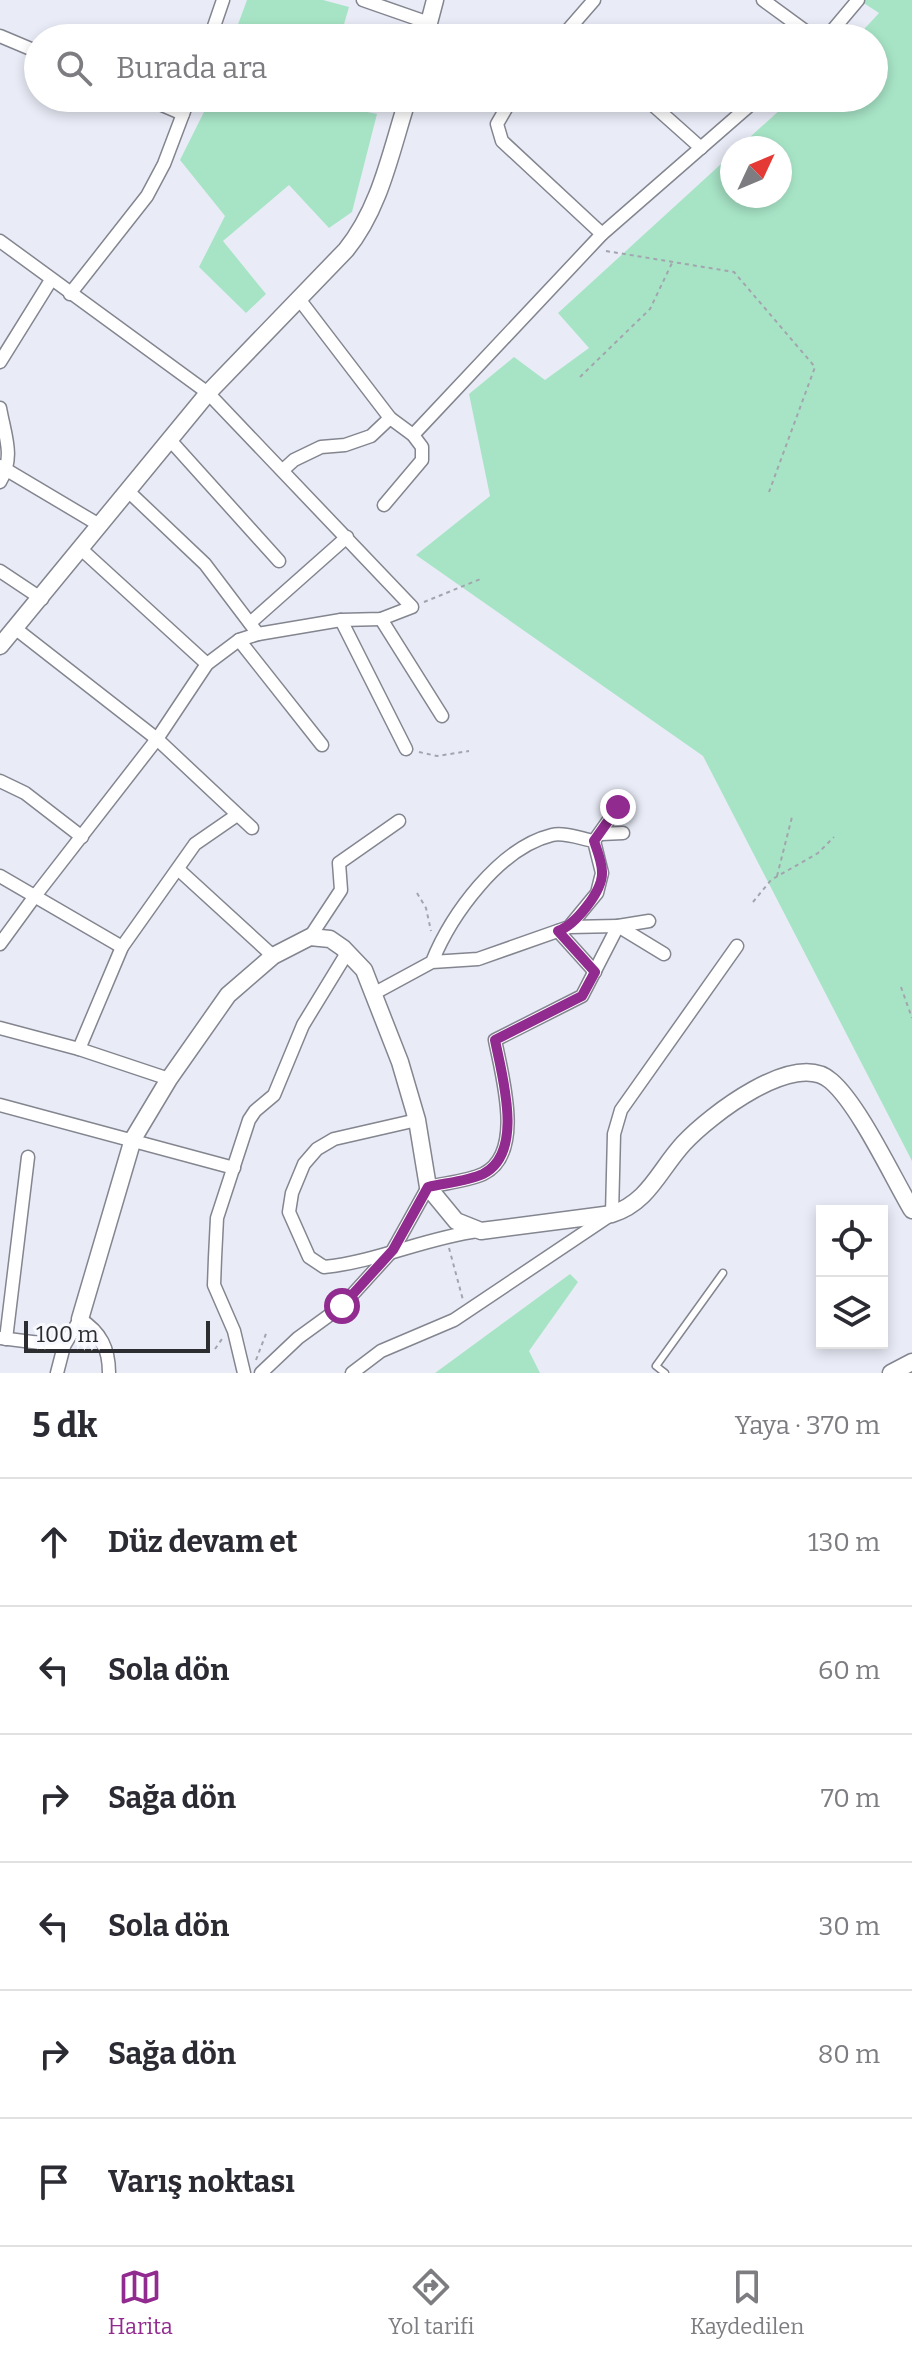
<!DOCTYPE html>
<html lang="tr">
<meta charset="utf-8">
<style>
:root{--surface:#fff;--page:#f2f2f3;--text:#2b2b33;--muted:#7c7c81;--line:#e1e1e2;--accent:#922b90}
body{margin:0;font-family:Bitter,serif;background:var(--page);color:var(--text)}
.controls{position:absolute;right:24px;bottom:24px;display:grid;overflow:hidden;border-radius:0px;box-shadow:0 4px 12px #0003}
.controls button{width:72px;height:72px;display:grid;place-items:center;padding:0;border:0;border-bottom:2px solid var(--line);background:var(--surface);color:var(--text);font:40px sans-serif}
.compass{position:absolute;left:720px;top:136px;width:72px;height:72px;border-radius:50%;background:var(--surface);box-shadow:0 4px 12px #0003;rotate:46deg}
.scale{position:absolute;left:24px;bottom:20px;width:186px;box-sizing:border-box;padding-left:8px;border:4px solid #2c2d31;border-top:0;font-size:22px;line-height:28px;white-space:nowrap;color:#2c2d31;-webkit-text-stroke:6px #f8f9fe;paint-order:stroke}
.stop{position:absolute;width:24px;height:24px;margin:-18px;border:6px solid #922b90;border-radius:50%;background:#fff}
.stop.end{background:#922b90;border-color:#fff;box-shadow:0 2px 8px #0008}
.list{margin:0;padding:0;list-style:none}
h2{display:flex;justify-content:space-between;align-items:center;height:104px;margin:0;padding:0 32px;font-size:34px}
h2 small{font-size:26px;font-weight:400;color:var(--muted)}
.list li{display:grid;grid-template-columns:52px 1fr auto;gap:24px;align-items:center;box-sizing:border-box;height:128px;padding:0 32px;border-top:2px solid var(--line)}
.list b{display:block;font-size:30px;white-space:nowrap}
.list em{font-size:26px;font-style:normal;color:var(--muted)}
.icon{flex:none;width:44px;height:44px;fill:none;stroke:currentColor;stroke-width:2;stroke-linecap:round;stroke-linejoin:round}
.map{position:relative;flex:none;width:912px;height:1373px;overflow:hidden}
.search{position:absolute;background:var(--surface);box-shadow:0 4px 12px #0003;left:24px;right:24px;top:24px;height:88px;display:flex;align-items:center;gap:20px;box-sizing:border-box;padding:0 28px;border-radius:44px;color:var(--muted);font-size:30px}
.sheet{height:872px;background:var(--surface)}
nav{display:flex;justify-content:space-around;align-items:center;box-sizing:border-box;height:112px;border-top:2px solid var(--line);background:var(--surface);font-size:22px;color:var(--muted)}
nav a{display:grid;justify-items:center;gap:4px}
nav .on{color:var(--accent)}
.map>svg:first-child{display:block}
.green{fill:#a7e4c6}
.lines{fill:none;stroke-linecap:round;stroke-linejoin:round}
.service-casing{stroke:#83858f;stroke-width:9}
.minor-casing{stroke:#83858f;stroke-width:15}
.tertiary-casing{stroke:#83858f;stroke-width:19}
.path{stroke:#a3a5ae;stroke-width:2;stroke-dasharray:4 4;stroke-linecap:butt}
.service{stroke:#fff;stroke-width:6}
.minor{stroke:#fff;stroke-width:12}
.tertiary{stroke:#fff;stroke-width:16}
.route{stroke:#922b90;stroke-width:10}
</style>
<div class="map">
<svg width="912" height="1373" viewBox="0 0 912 1373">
<rect width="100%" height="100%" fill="#e9ecf7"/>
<g class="green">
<polygon points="247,0 323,0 349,7 340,38 233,38"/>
<polygon points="859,0 912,0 912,1161 703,756 416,555 490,496 469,394 514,357 545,380 589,348 558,313 732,154 732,196 780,196 780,148 738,148 793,98 874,98 874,38 856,38 879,13"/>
<polygon points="211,98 324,98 323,103 377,114 352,212 329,228 289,185 223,241 266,294 246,313 199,267 225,216 180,160"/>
<polygon points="570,1274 578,1282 529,1351 540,1373 435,1373"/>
</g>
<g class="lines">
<g class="service-casing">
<polyline id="service" points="665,1373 656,1366 723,1273"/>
</g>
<g class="minor-casing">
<g id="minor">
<polyline points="363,0 429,23"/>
<polyline points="763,0 815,38"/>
<polyline points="0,36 38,52"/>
<polyline points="210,38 223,0"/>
<polyline points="561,38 594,0"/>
<polyline points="826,38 858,0"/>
<polyline points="146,98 183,114"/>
<polyline points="512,98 497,124 502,141 602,234"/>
<polyline points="645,98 701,148"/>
<polyline points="0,241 208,393 412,607 381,619 341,620 258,634 239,640 207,664 157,739 35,896 0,944"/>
<polyline points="70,294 147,196 164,164 189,98"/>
<polyline points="299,299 390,418 413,435 422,447 422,460 384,505"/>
<polyline points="0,362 51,280"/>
<path d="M0 408C5 436 15 457 0 482"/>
<polyline points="413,435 602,234 758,98"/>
<polyline points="170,440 279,561"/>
<polyline points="0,466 101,526"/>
<polyline points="283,470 294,460 321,447 345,445 371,436 390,418"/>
<polyline points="128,491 205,564 258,634"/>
<polyline points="81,549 207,664"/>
<polyline points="0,571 42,599"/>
<polyline points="381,619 442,716"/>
<polyline points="341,620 406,749"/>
<polyline points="250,623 347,537"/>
<polyline points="16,629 157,739 252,828"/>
<polyline points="239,640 322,745"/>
<polyline points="0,781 25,793 82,837"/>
<polyline points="601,834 623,833"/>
<polyline points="594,841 618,807"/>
<polyline points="179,870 273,956"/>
<polyline points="0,876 122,947"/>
<polyline points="569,927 618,926 664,954"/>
<polyline points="558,931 595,972"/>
<polyline points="310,937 341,890 339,863 399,821"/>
<path d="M373 994 432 962 478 959 569 927 597 893 602 873 594 841C582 839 564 832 552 835 499 848 451 915 432 962"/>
<polyline points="0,1028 79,1049 169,1079"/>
<polyline points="79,1049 122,947 195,844 237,815"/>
<polyline points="0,1105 234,1168"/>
<path d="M417 1120 334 1139 317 1149 304 1164 292 1193 289 1212 309 1257 324 1267C376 1262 425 1238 478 1231"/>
<polyline points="0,1338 64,1346"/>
<polyline points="6,1339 28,1157"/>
<path d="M57 1373 64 1346 80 1319C101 1332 109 1349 109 1373"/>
<polyline points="244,1373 234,1331 214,1285 215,1258 217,1218 249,1120 255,1111 274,1095 303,1025 347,953"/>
<path d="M261 1373 298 1338 342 1306 393 1250 428 1187C445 1183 468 1181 483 1174 525 1154 502 1076 495 1040L582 996 618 926 649 921"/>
<polyline points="352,1373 381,1351 454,1320 612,1214 614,1134 621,1110 737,946"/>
</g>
</g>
<g class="tertiary-casing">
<g id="tertiary">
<polyline points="425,38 435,0"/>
<path d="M0 646 208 393 346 250C381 207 391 150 408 98"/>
<path d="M80 1319 133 1139 169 1079 228 995 273 956 310 937 330 939 343 948 364 970 400 1062 417 1120 428 1187 456 1221 481 1231 612 1214C649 1202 659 1170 684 1143 709 1116 795 1049 831 1081 859 1105 892 1176 912 1210"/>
<polyline points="891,1373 912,1362"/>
</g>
</g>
<g class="path">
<polyline points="606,251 734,272 815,367 769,492"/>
<polyline points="580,377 650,309 672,263"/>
<polyline points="424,602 483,578"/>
<polyline points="419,752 437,756 469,751"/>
<polyline points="777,876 792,817"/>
<polyline points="417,893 426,908 431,931"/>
<polyline points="753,902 771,880 818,853 834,837"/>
<polyline points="901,987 912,1018"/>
<polyline points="449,1248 463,1300"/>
<polyline points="215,1349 222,1339"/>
<polyline points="256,1360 267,1331"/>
</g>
<use href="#service" class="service"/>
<use href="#minor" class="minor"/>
<use href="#tertiary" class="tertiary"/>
</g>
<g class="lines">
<path class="route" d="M342 1306 393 1250 428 1187C445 1183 468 1181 483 1174 525 1153 502 1076 495 1040L582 996 595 972 558 931C575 925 603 891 602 872 602 862 597 850 594 841L618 807"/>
</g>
</svg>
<div class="controls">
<button><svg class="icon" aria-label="locate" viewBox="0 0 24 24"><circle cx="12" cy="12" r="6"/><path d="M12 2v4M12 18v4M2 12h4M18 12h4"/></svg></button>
<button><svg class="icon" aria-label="layers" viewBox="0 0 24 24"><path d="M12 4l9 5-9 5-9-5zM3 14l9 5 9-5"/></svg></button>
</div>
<svg class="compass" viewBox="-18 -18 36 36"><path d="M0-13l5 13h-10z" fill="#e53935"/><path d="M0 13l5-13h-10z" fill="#7c7c81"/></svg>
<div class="scale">100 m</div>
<div class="stop" style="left:342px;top:1306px"></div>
<div class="stop end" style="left:618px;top:807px"></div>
<div class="search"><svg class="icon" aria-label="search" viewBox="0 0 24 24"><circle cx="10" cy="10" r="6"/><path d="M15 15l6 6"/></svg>Burada ara</div>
</div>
<section class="sheet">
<h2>5 dk<small>Yaya · 370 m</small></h2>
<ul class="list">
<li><svg class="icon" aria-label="ahead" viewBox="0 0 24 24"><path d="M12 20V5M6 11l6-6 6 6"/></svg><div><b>Düz devam et</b></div><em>130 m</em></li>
<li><svg class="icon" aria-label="left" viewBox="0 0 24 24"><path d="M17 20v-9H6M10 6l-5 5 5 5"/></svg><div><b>Sola dön</b></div><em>60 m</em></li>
<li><svg class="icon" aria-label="right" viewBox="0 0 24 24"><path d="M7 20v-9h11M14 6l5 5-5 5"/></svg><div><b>Sağa dön</b></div><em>70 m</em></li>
<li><svg class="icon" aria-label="left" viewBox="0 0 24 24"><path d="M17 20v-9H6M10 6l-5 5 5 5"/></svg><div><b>Sola dön</b></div><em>30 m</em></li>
<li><svg class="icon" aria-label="right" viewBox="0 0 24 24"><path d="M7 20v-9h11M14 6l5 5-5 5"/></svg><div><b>Sağa dön</b></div><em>80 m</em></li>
<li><svg class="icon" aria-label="arrive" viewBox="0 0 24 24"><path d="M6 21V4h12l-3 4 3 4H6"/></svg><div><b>Varış noktası</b></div></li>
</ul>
</section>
<nav>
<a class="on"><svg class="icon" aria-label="map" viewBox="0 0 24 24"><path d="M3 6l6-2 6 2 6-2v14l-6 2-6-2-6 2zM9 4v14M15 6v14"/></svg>Harita</a>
<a><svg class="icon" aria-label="directions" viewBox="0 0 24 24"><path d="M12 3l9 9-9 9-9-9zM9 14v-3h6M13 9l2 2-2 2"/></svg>Yol tarifi</a>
<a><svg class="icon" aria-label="saved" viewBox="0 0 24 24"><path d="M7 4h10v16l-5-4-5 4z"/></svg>Kaydedilen</a>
</nav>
